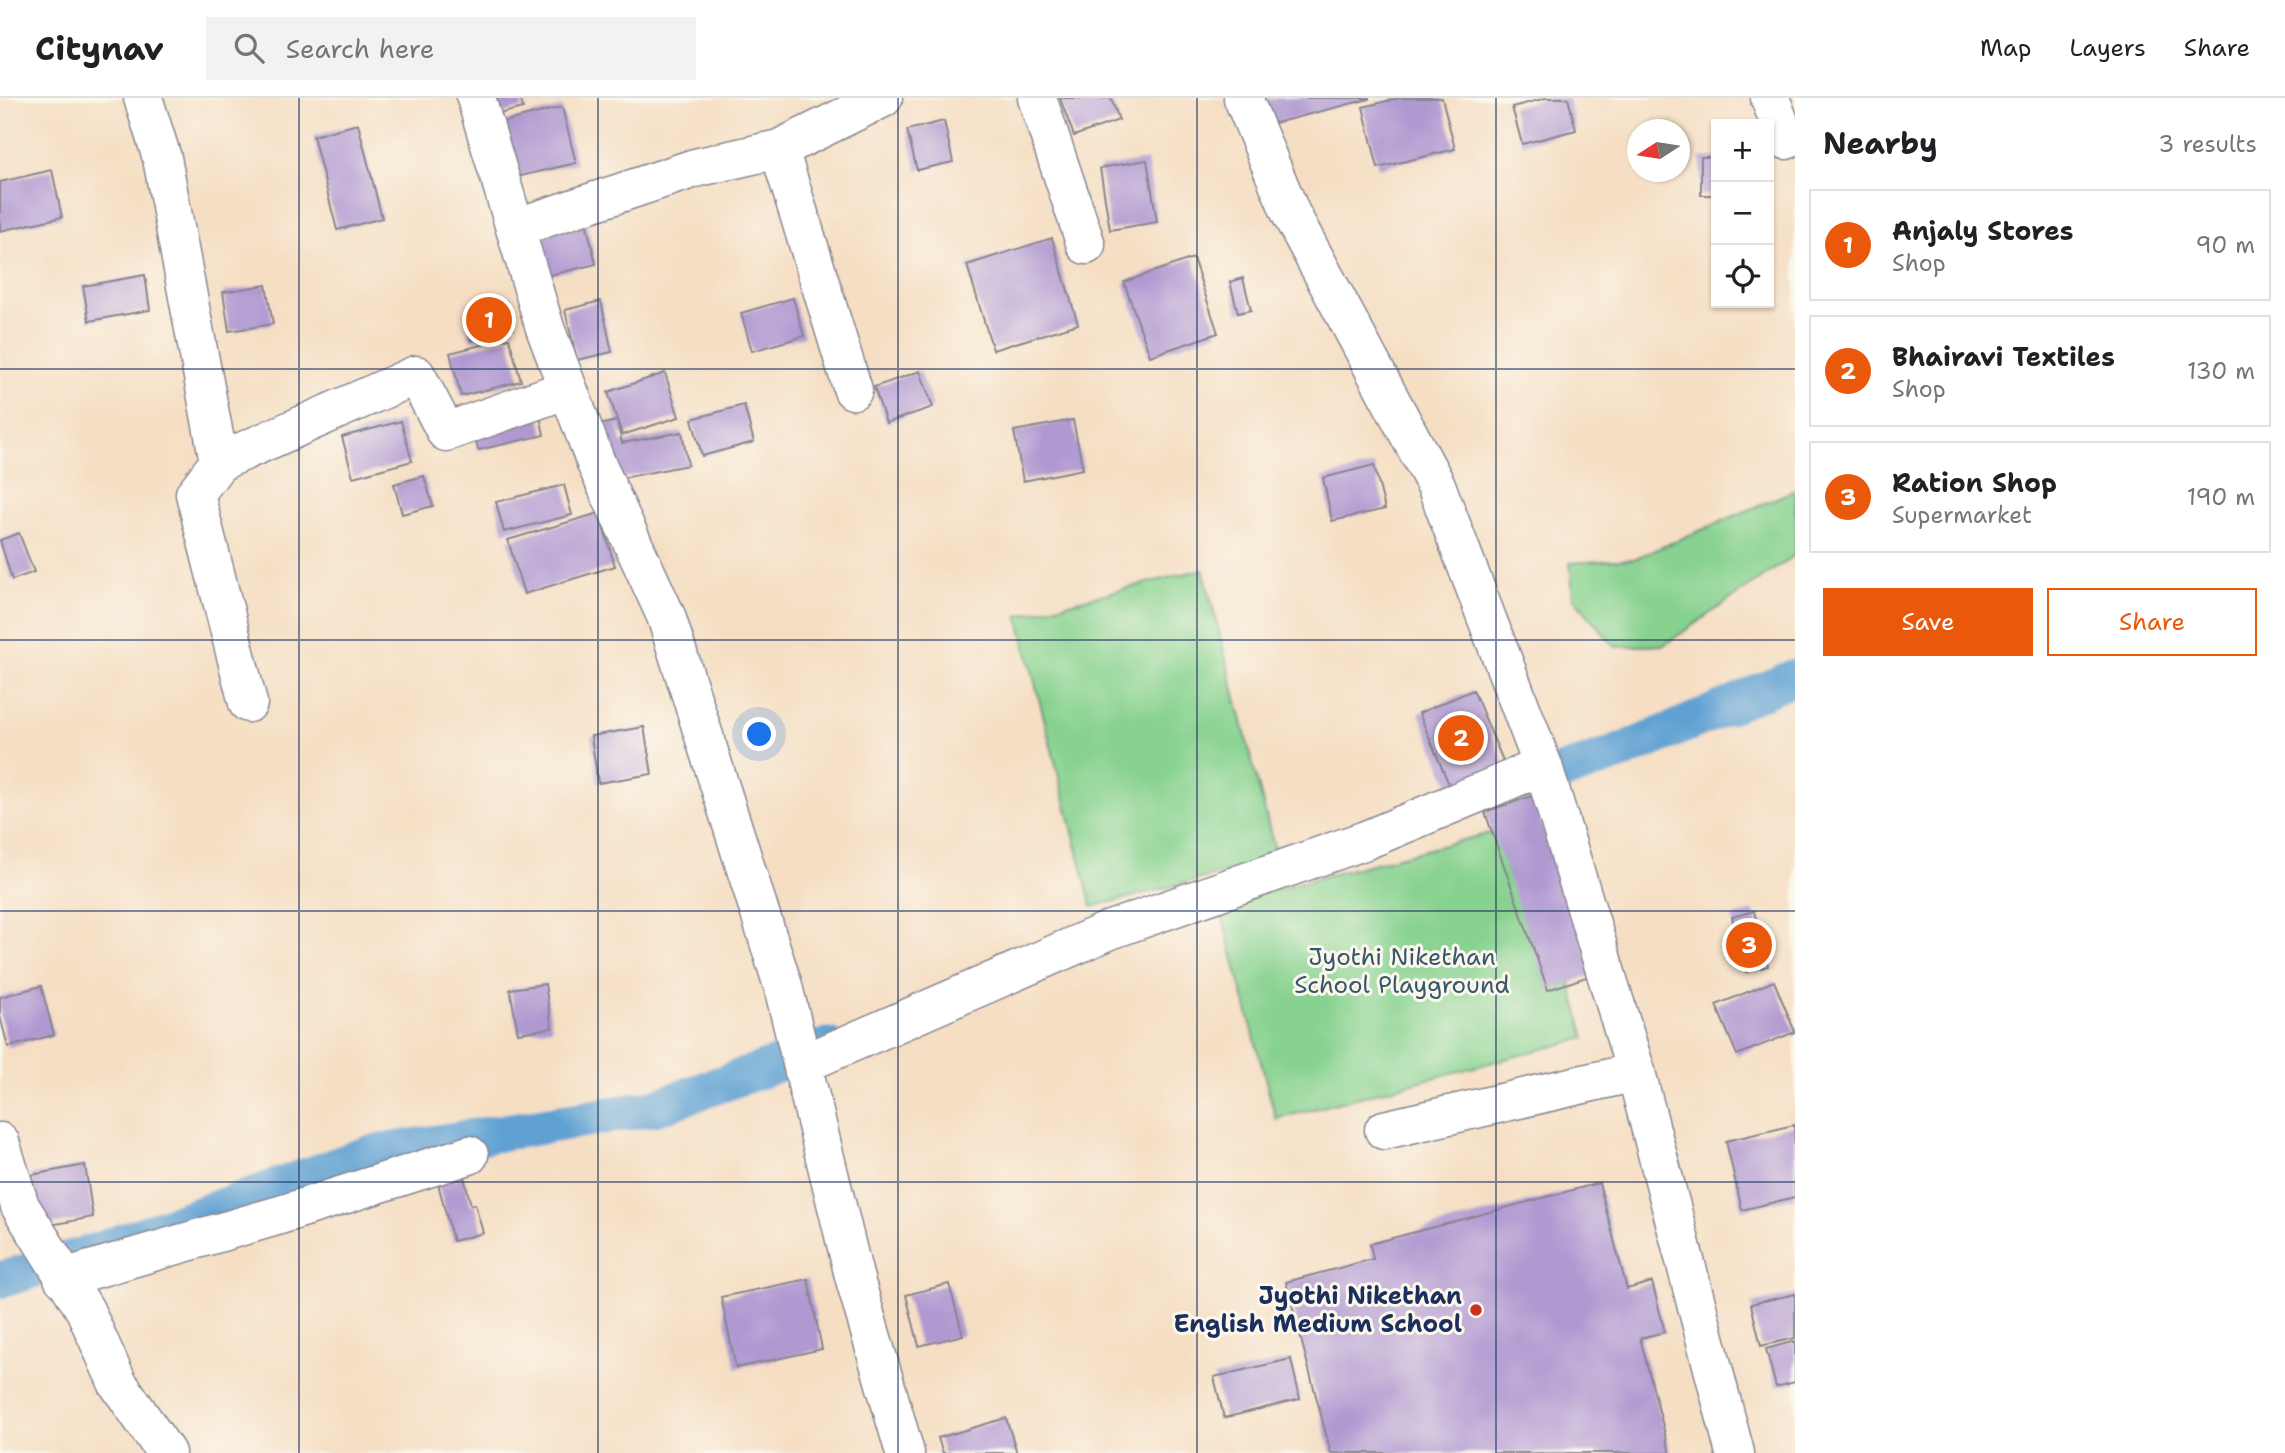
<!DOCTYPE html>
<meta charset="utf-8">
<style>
:root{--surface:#fff;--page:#f2f2f2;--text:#202124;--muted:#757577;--line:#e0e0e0;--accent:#ea580c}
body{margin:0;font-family:"Shantell Sans",sans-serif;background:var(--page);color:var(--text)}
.controls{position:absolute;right:21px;top:21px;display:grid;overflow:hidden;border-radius:0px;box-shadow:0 2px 5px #0004}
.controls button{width:63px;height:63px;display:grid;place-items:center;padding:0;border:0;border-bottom:2px solid var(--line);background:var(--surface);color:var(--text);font:35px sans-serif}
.compass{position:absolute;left:1627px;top:21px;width:63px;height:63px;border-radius:50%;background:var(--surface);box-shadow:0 2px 5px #0004;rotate:258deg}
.you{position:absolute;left:760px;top:637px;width:24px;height:24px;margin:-18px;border:5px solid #fff;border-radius:50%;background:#1a73e8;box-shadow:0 0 0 10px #1a73e833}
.badge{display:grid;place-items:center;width:46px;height:46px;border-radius:50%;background:var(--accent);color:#fff;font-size:23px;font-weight:700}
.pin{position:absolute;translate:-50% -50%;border:4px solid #fff;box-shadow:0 2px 7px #0006}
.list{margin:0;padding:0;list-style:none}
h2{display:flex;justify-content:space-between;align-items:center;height:91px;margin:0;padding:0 28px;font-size:30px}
h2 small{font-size:23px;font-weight:400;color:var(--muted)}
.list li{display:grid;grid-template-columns:46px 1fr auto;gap:21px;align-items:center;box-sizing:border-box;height:112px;margin:0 14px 14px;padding:0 14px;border:2px solid var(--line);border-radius:0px}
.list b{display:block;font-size:26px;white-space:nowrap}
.list p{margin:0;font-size:23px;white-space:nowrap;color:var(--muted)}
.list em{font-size:23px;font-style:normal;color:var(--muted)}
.actions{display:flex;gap:14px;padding:21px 28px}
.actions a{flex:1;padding:16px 0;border:2px solid var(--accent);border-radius:0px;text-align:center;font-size:24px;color:var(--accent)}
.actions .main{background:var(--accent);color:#fff}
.icon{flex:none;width:38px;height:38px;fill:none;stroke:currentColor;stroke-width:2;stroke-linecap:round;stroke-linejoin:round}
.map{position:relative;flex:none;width:1795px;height:1355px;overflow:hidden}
header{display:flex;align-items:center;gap:42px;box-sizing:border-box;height:98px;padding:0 35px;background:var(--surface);border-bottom:2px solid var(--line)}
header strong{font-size:33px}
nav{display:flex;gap:38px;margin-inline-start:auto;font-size:24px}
.search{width:490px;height:63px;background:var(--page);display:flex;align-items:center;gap:18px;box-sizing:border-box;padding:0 24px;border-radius:0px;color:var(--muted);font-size:26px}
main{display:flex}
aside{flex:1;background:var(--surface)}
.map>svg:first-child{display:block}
.green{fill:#87d28f;stroke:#518076;stroke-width:2}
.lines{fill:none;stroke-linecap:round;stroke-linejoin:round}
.canal{stroke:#60a1d3;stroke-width:37}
.building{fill:#b099d1}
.minor-casing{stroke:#888690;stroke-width:41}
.minor{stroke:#fff;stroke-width:38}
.grid{fill:none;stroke:#1b2f5e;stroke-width:2;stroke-opacity:0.55}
.poi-dot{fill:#c8321e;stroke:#fbf7ec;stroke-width:2.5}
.labels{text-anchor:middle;stroke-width:6;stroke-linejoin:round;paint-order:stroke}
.park-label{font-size:24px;fill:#36586a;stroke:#fbf7ec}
.poi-label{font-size:24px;font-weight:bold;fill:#1b2f5e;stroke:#fbf7ec;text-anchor:end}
</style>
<header>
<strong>Citynav</strong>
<div class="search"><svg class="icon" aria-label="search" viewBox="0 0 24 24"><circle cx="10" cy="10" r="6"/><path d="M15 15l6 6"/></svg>Search here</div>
<nav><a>Map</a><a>Layers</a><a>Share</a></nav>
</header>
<main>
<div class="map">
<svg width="1795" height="1355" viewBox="0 0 1795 1355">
<rect width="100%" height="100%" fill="#fbf7ec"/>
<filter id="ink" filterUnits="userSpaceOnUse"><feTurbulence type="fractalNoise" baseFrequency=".0143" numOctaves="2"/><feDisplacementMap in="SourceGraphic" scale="14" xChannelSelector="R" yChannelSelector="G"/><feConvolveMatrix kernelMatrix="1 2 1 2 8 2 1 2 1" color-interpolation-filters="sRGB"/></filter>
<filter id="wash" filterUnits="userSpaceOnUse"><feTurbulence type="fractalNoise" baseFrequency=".00686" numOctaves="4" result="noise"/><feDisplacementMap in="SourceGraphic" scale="28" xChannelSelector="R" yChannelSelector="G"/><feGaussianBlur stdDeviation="1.57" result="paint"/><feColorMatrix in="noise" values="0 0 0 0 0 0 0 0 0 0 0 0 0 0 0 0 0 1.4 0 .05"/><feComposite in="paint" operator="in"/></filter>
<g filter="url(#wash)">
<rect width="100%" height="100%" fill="#f5dec3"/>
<g class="green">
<polygon points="1795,392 1795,457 1664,547 1615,549 1573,499 1570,465 1634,461"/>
<polygon points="1203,471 1277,761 1092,809 1018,518"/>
<polygon points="1528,725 1585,940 1276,1021 1219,806"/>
</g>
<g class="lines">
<g class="canal">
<polyline points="1518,690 1626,652 1795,579"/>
<polyline points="0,1182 97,1153 369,1056 654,1010 828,948"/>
</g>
</g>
<g id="blocks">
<g class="building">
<polygon points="486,0 520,0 523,10 490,18"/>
<polygon points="1060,0 1111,0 1119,22 1074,38"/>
<polygon points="1264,0 1369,0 1369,1 1271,26"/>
<polygon points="1399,0 1442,0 1455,51 1378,70 1363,9"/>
<polygon points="1546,0 1568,0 1576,32 1522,46 1512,9"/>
<polygon points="562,9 576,65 516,79 503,24"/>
<polygon points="944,23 953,64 917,72 907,32"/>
<polygon points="358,26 382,120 337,132 313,38"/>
<rect x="1701" y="59" width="15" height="38"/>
<polygon points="1147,62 1157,124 1110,132 1100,70"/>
<polygon points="52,72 62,119 0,133 0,84"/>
<polygon points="586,124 596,166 538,180 528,139"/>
<polygon points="1052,140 1078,226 993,252 967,167"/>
<polygon points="1193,160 1218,235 1150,258 1124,184"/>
<polygon points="145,177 150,212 89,223 83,188"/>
<polygon points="1243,180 1251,212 1238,215 1230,184"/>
<polygon points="266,187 273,226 229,233 223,194"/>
<polygon points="793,200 804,238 752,253 741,215"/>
<polygon points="506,203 514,231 471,242 464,214"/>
<polygon points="601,203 612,254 577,262 565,212"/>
<polygon points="509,240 521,283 461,298 450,255"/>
<polygon points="920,273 933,309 886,325 874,289"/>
<polygon points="665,275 679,319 622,337 608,294"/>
<polygon points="744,307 754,344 702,358 692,321"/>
<polygon points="539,313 544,337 478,352 473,328"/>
<polygon points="1073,322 1083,371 1023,383 1014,333"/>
<polygon points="401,323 412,363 353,379 342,339"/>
<polygon points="617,323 622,345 682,334 688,367 617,381 610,347 595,351 590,329"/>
<polygon points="1374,367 1385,411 1332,423 1323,380"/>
<polygon points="424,378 433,408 402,416 394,386"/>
<polygon points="564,387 572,417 504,434 496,404"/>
<polygon points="599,415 615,468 524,496 508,442"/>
<polygon points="19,435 34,474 12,482 0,442"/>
<polygon points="1473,592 1504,665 1450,689 1419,615"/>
<polygon points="644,629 652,676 598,685 591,638"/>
<polygon points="1532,698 1595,876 1548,892 1485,714"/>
<polygon points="1754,813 1768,868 1746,874 1732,819"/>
<polygon points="1774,883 1795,934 1737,957 1716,907"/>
<polygon points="545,886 552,930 518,935 510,891"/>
<polygon points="41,888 54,937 8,949 0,918 0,899"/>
<polygon points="1794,1027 1795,1099 1742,1112 1726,1043"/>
<polygon points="85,1067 93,1119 40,1129 31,1077"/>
<polygon points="461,1068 471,1107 475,1106 483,1135 453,1143 435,1074"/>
<polygon points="1599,1085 1627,1191 1652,1184 1665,1234 1640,1240 1670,1355 1331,1355 1286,1184 1373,1161 1370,1146"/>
<polygon points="808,1181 822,1251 736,1270 721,1199"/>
<polygon points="949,1186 963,1237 919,1248 906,1197"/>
<polygon points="1795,1196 1795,1240 1761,1248 1751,1206"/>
<polygon points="1795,1243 1795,1284 1776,1289 1766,1251"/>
<polygon points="1291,1261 1300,1301 1224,1320 1214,1279"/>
<polygon points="1006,1320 1017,1355 943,1355 938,1340"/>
</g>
</g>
</g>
<g filter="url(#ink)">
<use href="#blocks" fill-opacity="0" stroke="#888690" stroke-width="2"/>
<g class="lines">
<g class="minor-casing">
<g id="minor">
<polyline points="143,0 162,60 219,364 195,396 248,605"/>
<polyline points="476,0 545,230 596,365 666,518 783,888 854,1178 905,1355"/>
<polyline points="1037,0 1086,147"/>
<polyline points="1243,0 1291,116 1436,387 1543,668 1636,974 1735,1355"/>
<polyline points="1770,0 1786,42"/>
<polyline points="779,51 853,292"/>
<polyline points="515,130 695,70 779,51 883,0"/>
<polyline points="219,364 416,277 446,334 568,291"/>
<polyline points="803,966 1110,832 1366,742 1543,668"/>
<polyline points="1384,1032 1636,974"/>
<polyline points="0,1044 20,1108 85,1212 117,1284 166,1355"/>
<polyline points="63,1180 280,1117 469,1057"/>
</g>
</g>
<use href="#minor" class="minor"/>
</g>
</g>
<path class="grid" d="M299 0V1355M598 0V1355M898 0V1355M1197 0V1355M1496 0V1355M0 271H1795M0 542H1795M0 813H1795M0 1084H1795"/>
<circle class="poi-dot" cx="1476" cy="1212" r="7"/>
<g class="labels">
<g class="park-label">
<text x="1402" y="867">Jyothi Nikethan<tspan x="1402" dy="28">School Playground</tspan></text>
</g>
<g class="poi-label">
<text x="1462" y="1206">Jyothi Nikethan<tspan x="1462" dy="28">English Medium School</tspan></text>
</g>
</g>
</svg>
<div class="controls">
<button>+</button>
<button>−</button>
<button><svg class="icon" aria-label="locate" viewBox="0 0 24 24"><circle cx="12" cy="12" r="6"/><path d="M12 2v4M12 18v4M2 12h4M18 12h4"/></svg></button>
</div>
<svg class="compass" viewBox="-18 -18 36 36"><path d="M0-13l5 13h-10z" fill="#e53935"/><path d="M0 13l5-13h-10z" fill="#757577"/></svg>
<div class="you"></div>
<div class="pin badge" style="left:489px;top:222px">1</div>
<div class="pin badge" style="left:1461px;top:640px">2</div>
<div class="pin badge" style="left:1749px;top:847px">3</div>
</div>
<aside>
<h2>Nearby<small>3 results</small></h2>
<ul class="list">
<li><span class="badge">1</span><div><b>Anjaly Stores</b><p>Shop</p></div><em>90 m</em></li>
<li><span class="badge">2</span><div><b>Bhairavi Textiles</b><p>Shop</p></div><em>130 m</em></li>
<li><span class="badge">3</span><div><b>Ration Shop</b><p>Supermarket</p></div><em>190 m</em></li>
</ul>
<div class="actions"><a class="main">Save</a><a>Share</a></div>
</aside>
</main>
